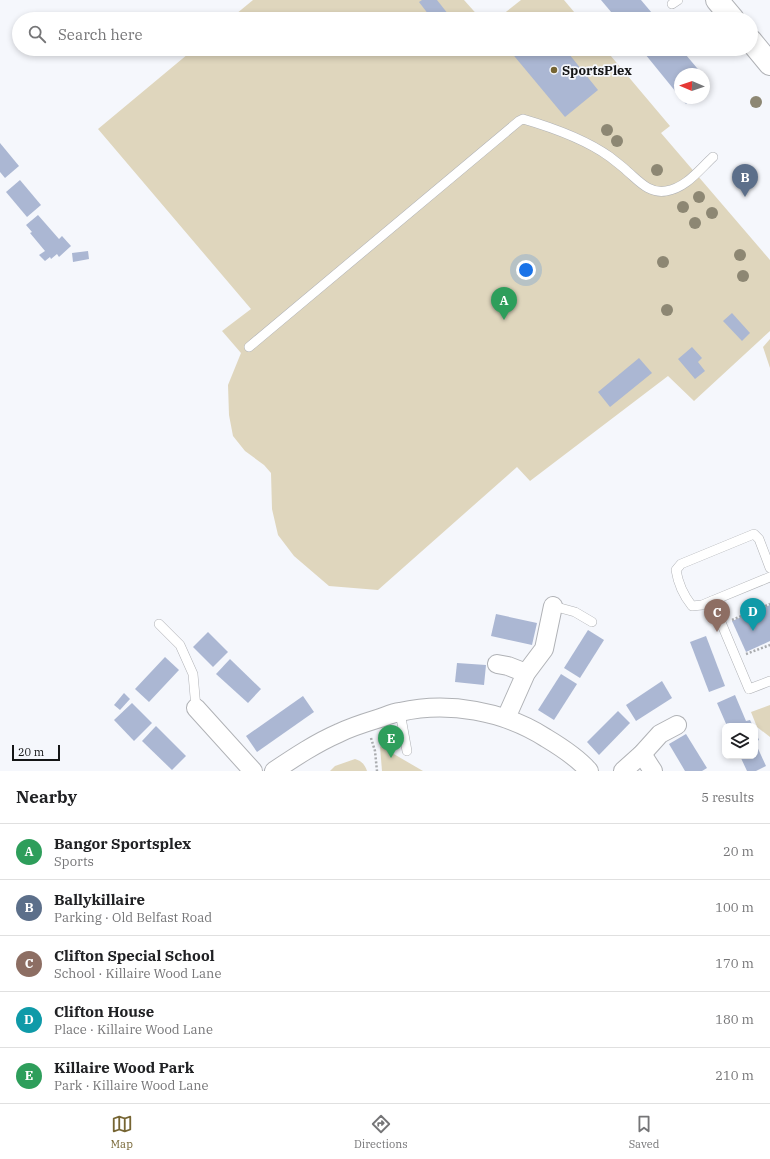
<!DOCTYPE html>
<meta charset="utf-8">
<style>
:root{--surface:#fff;--page:#f6f6f6;--text:#202124;--muted:#757577;--line:#e0e0e0;--accent:#766533}
body{margin:0;font-family:"IBM Plex Serif",serif;background:var(--page);color:var(--text)}
.controls{position:absolute;right:12px;bottom:12px;display:grid;overflow:hidden;border-radius:8px;box-shadow:0 2px 6px #0003}
.controls button{width:36px;height:36px;display:grid;place-items:center;padding:0;border:0;border-bottom:1px solid var(--line);background:var(--surface);color:var(--text);font:20px sans-serif}
.compass{position:absolute;left:674px;top:68px;width:36px;height:36px;border-radius:50%;background:var(--surface);box-shadow:0 2px 6px #0003;rotate:272deg}
.scale{position:absolute;left:12px;bottom:10px;width:48px;box-sizing:border-box;padding-left:4px;border:2px solid #141516;border-top:0;font-size:11px;line-height:14px;white-space:nowrap;color:#141516;-webkit-text-stroke:3px #f5f7fc;paint-order:stroke}
.you{position:absolute;left:526px;top:270px;width:14px;height:14px;margin:-10px;border:3px solid #fff;border-radius:50%;background:#1a73e8;box-shadow:0 0 0 6px #1a73e833}
.badge{display:grid;place-items:center;width:26px;height:26px;border-radius:50%;background:var(--accent);color:#fff;font-size:13px;font-weight:700}
.pin{position:absolute;translate:-50% -33px;filter:drop-shadow(0 1px 2px #0008)}
.pin::after{content:'';position:absolute;top:21px;width:14px;height:12px;background:inherit;clip-path:polygon(0 0,100% 0,50% 100%)}
.list{margin:0;padding:0;list-style:none}
h2{display:flex;justify-content:space-between;align-items:center;height:52px;margin:0;padding:0 16px;font-size:17px}
h2 small{font-size:13px;font-weight:400;color:var(--muted)}
.list li{display:grid;grid-template-columns:26px 1fr auto;gap:12px;align-items:center;box-sizing:border-box;height:56px;padding:0 16px;border-top:1px solid var(--line)}
.list b{display:block;font-size:15px;white-space:nowrap}
.list p{margin:0;font-size:13px;white-space:nowrap;color:var(--muted)}
.list em{font-size:13px;font-style:normal;color:var(--muted)}
.icon{flex:none;width:22px;height:22px;fill:none;stroke:currentColor;stroke-width:2;stroke-linecap:round;stroke-linejoin:round}
.map{position:relative;flex:none;width:770px;height:771px;overflow:hidden}
.search{position:absolute;background:var(--surface);box-shadow:0 2px 6px #0003;left:12px;right:12px;top:12px;height:44px;display:flex;align-items:center;gap:10px;box-sizing:border-box;padding:0 14px;border-radius:22px;color:var(--muted);font-size:15px}
.sheet{height:332px;background:var(--surface)}
nav{display:flex;justify-content:space-around;align-items:center;box-sizing:border-box;height:56px;border-top:1px solid var(--line);background:var(--surface);font-size:11px;color:var(--muted)}
nav a{display:grid;justify-items:center;gap:2px}
nav .on{color:var(--accent)}
.map>svg:first-child{display:block}
.green{fill:#dfd6bd}
.building{fill:#abb7d3}
.lines{fill:none;stroke-linecap:round;stroke-linejoin:round}
.service-casing{stroke:#b0b2b6;stroke-width:10}
.minor-casing{stroke:#b0b2b6;stroke-width:20}
.tertiary-casing{stroke:#b0b2b6;stroke-width:24}
.path{stroke:#a9abae;stroke-width:2.5;stroke-dasharray:2 2;stroke-linecap:butt}
.service{stroke:#fff;stroke-width:9}
.minor{stroke:#fff;stroke-width:18}
.tertiary{stroke:#fff;stroke-width:22}
.tree{fill:#8d8773}
.poi-dot{fill:#766533;stroke:#f5f7fc;stroke-width:1.5}
.labels{text-anchor:middle;stroke-width:3.5;stroke-linejoin:round;paint-order:stroke}
.poi-label{font-size:13px;font-weight:bold;fill:#141516;stroke:#f5f7fc;text-anchor:start}
</style>
<div class="map">
<svg width="770" height="771" viewBox="0 0 770 771">
<rect width="100%" height="100%" fill="#f5f7fc"/>
<g class="green">
<polygon points="253,0 464,0 481,19 230,19"/>
<polygon points="521,0 564,0 580,19 497,19"/>
<polygon points="194,49 605,49 670,126 661,133 770,260 770,331 694,401 668,376 530,481 517,467 378,590 329,586 294,556 278,535 272,509 271,473 264,465 245,451 233,436 229,415 228,385 241,353 222,331 251,309 98,129"/>
<polygon points="770,339 770,368 763,347"/>
<polygon points="770,705 770,737 757,727 751,712"/>
<polygon points="380,746 423,771 382,771"/>
<path d="M355 759C362 761 365 765 367 771H330L335 766Z"/>
</g>
<g class="building">
<polygon points="422,0 437,0 452,19 432,19 419,2"/>
<polygon points="601,0 641,0 657,19 617,19"/>
<polygon points="512,49 565,49 598,90 565,117 510,51"/>
<polygon points="641,49 681,49 702,74 680,74 680,97"/>
<polygon points="704,77 710,84 704,89"/>
<polygon points="681,98 693,98 686,104"/>
<polygon points="0,143 19,166 5,178 0,172"/>
<polygon points="20,180 41,205 27,217 6,192"/>
<polygon points="38,215 59,239 62,236 71,246 59,257 57,254 51,259 50,257 45,261 39,255 45,251 30,233 32,232 26,225"/>
<polygon points="88,251 89,259 73,262 72,253"/>
<polygon points="732,313 750,333 742,341 723,321"/>
<polygon points="692,347 702,358 698,362 705,371 695,379 678,359"/>
<polygon points="639,358 652,373 610,407 598,392"/>
<polygon points="770,605 770,641 746,652 732,621"/>
<polygon points="496,614 537,623 532,645 491,636"/>
<polygon points="588,630 604,640 580,678 564,668"/>
<polygon points="208,632 228,652 213,667 193,647"/>
<polygon points="706,636 725,686 709,692 690,642"/>
<polygon points="165,657 179,670 149,702 135,689"/>
<polygon points="230,659 261,689 248,703 216,674"/>
<polygon points="457,663 486,665 484,685 455,682"/>
<polygon points="561,674 577,684 554,720 538,710"/>
<polygon points="662,681 672,698 636,721 626,705"/>
<polygon points="124,693 130,699 120,710 114,705"/>
<polygon points="735,695 746,721 750,720 753,726 727,726 717,703"/>
<polygon points="303,696 314,712 257,752 246,736"/>
<polygon points="132,703 152,723 134,741 114,720"/>
<polygon points="618,711 630,723 599,755 587,742"/>
<polygon points="156,726 186,756 172,770 142,741"/>
<polygon points="755,730 759,740 755,742 766,766 756,771 747,771 740,756 755,756"/>
<polygon points="686,734 707,768 702,771 685,771 669,744"/>
</g>
<g class="lines">
<g class="service-casing">
<g id="service">
<polyline points="672,4 678,0"/>
<path d="M249 347 519 121 523 119C554 128 585 139 610 157 616 162 622 166 627 171 639 181 649 194 666 191 686 188 699 170 713 157"/>
<path d="M770 568 759 539 754 534 681 564 676 570C678 583 684 596 692 606L702 605 770 577"/>
<polyline points="712,601 749,689 770,681"/>
<polyline points="553,606 575,612 592,622"/>
<polyline points="159,624 180,645 193,674 196,708"/>
<polyline points="400,712 407,751"/>
</g>
</g>
<g class="minor-casing">
<g id="minor">
<polyline points="497,664 508,666 526,673"/>
<polyline points="196,708 253,771"/>
<polyline points="506,718 526,673 544,649 553,606"/>
<polyline points="642,754 653,771"/>
<path d="M274 771C295 757 316 743 339 733 351 727 364 723 377 719 384 717 392 713 400 712 448 701 504 711 546 738 561 747 578 758 589 771"/>
<polyline points="623,771 642,754 660,734 677,725"/>
</g>
</g>
<g class="tertiary-casing">
<g id="tertiary">
<polyline points="717,0 733,19"/>
<polyline points="751,41 770,64"/>
</g>
</g>
<g class="path">
<polyline points="732,620 770,604"/>
<polyline points="746,654 770,645"/>
<polyline points="371,738 375,751 377,771"/>
</g>
<use href="#service" class="service"/>
<use href="#minor" class="minor"/>
<use href="#tertiary" class="tertiary"/>
</g>
<g class="tree">
<circle cx="756" cy="102" r="6"/>
<circle cx="607" cy="130" r="6"/>
<circle cx="617" cy="141" r="6"/>
<circle cx="657" cy="170" r="6"/>
<circle cx="699" cy="197" r="6"/>
<circle cx="683" cy="207" r="6"/>
<circle cx="712" cy="213" r="6"/>
<circle cx="695" cy="223" r="6"/>
<circle cx="740" cy="255" r="6"/>
<circle cx="663" cy="262" r="6"/>
<circle cx="743" cy="276" r="6"/>
<circle cx="667" cy="310" r="6"/>
</g>
<circle class="poi-dot" cx="554" cy="70" r="4"/>
<g class="labels">
<g class="poi-label">
<text x="562" y="75">SportsPlex</text>
</g>
</g>
</svg>
<div class="controls">
<button><svg class="icon" aria-label="layers" viewBox="0 0 24 24"><path d="M12 4l9 5-9 5-9-5zM3 14l9 5 9-5"/></svg></button>
</div>
<svg class="compass" viewBox="-18 -18 36 36"><path d="M0-13l5 13h-10z" fill="#e53935"/><path d="M0 13l5-13h-10z" fill="#757577"/></svg>
<div class="scale">20 m</div>
<div class="you"></div>
<div class="pin badge" style="left:504px;top:320px;background:#2e9e5b">A</div>
<div class="pin badge" style="left:745px;top:197px;background:#5c6f8a">B</div>
<div class="pin badge" style="left:717px;top:632px;background:#8d6e63">C</div>
<div class="pin badge" style="left:753px;top:631px;background:#0f9aa8">D</div>
<div class="pin badge" style="left:391px;top:758px;background:#2e9e5b">E</div>
<div class="search"><svg class="icon" aria-label="search" viewBox="0 0 24 24"><circle cx="10" cy="10" r="6"/><path d="M15 15l6 6"/></svg>Search here</div>
</div>
<section class="sheet">
<h2>Nearby<small>5 results</small></h2>
<ul class="list">
<li><span class="badge" style="background:#2e9e5b">A</span><div><b>Bangor Sportsplex</b><p>Sports</p></div><em>20 m</em></li>
<li><span class="badge" style="background:#5c6f8a">B</span><div><b>Ballykillaire</b><p>Parking · Old Belfast Road</p></div><em>100 m</em></li>
<li><span class="badge" style="background:#8d6e63">C</span><div><b>Clifton Special School</b><p>School · Killaire Wood Lane</p></div><em>170 m</em></li>
<li><span class="badge" style="background:#0f9aa8">D</span><div><b>Clifton House</b><p>Place · Killaire Wood Lane</p></div><em>180 m</em></li>
<li><span class="badge" style="background:#2e9e5b">E</span><div><b>Killaire Wood Park</b><p>Park · Killaire Wood Lane</p></div><em>210 m</em></li>
</ul>
</section>
<nav>
<a class="on"><svg class="icon" aria-label="map" viewBox="0 0 24 24"><path d="M3 6l6-2 6 2 6-2v14l-6 2-6-2-6 2zM9 4v14M15 6v14"/></svg>Map</a>
<a><svg class="icon" aria-label="directions" viewBox="0 0 24 24"><path d="M12 3l9 9-9 9-9-9zM9 14v-3h6M13 9l2 2-2 2"/></svg>Directions</a>
<a><svg class="icon" aria-label="saved" viewBox="0 0 24 24"><path d="M7 4h10v16l-5-4-5 4z"/></svg>Saved</a>
</nav>
